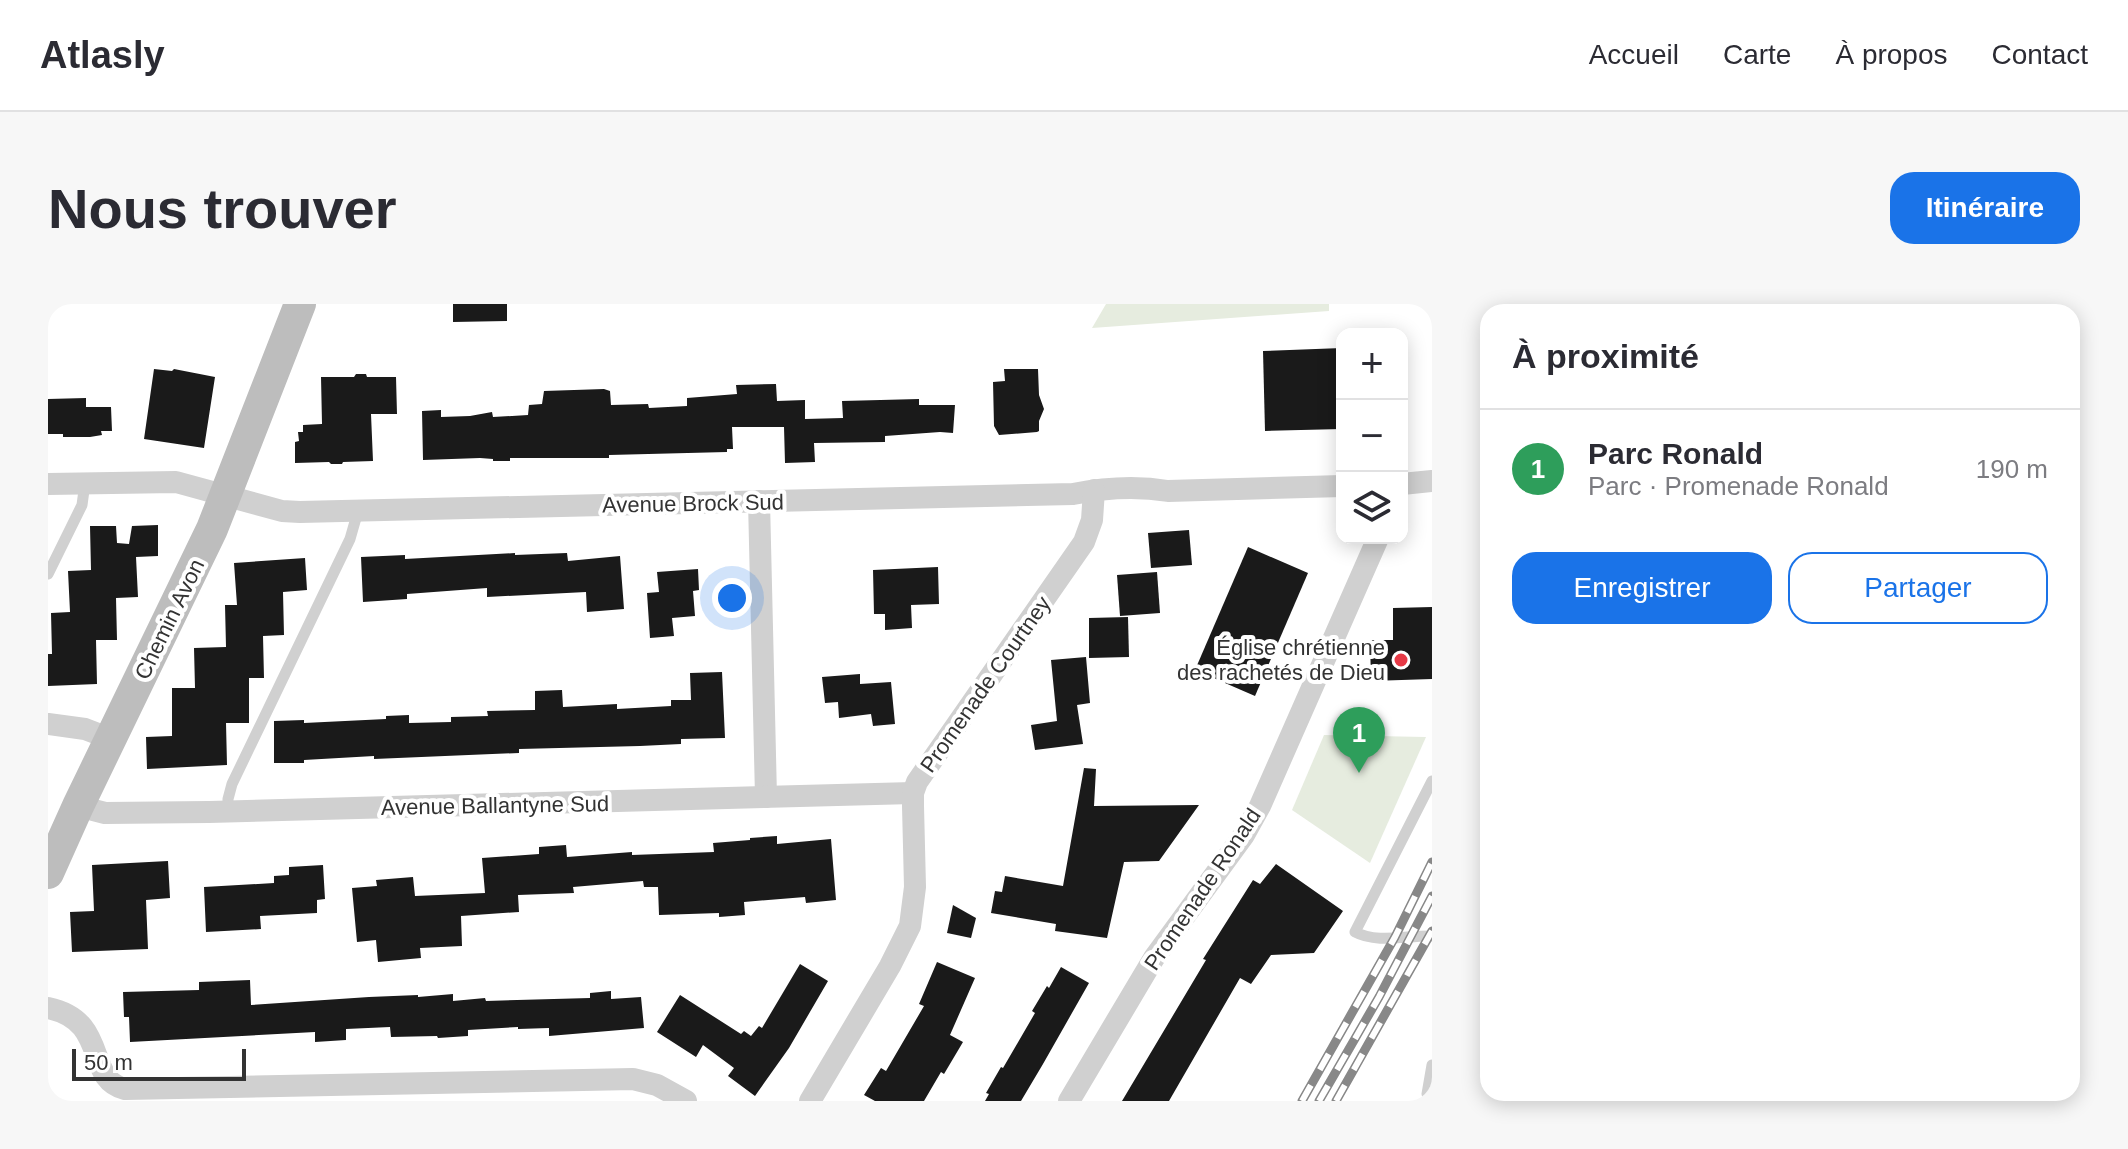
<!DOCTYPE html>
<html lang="fr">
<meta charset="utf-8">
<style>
:root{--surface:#fff;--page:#f7f7f7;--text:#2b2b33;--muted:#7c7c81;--line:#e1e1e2;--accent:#1a73e8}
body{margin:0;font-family:Arial,sans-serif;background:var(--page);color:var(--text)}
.controls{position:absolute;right:24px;top:24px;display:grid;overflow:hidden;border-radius:16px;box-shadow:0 4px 20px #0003}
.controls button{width:72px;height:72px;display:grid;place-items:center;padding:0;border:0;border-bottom:2px solid var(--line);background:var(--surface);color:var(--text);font:40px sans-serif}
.scale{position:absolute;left:24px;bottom:20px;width:174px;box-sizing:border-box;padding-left:8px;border:4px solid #333;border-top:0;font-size:22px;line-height:28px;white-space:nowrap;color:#333;-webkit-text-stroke:6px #fff;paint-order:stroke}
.you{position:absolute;left:684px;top:294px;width:28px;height:28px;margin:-20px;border:6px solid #fff;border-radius:50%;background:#1a73e8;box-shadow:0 0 0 12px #1a73e833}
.badge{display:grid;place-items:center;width:52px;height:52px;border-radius:50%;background:var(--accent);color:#fff;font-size:26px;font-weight:700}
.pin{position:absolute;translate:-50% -66px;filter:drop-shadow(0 2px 4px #0008)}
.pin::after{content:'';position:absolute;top:42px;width:28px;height:24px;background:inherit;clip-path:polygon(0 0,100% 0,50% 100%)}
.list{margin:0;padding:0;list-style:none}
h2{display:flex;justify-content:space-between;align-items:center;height:104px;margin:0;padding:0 32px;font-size:34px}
h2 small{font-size:26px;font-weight:400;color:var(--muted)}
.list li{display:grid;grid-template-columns:52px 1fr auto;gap:24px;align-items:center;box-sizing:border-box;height:120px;padding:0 32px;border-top:2px solid var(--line)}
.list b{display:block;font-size:30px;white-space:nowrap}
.list p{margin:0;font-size:26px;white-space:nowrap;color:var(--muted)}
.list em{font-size:26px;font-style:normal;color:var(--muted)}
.actions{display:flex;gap:16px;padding:24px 32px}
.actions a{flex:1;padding:18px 0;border:2px solid var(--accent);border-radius:24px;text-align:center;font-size:28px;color:var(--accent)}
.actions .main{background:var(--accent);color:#fff}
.icon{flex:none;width:44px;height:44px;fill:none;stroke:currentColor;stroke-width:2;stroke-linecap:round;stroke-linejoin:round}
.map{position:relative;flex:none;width:1384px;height:797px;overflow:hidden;border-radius:24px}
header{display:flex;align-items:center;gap:48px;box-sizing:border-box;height:112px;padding:0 40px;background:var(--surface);border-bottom:2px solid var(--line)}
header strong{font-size:38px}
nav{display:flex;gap:44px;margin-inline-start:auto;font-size:28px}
.intro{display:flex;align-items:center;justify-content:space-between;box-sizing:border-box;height:192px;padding:0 48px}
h1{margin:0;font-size:56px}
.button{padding:20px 36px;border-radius:24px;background:var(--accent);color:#fff;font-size:28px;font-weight:700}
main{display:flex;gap:48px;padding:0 48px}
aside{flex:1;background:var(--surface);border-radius:24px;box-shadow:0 4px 20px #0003}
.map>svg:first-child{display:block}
.green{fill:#e6ecdf}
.building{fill:#1a1a1a}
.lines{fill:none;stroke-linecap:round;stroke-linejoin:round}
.lane{stroke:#d0d0d0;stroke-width:11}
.street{stroke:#d0d0d0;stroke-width:22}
.secondary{stroke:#bdbdbd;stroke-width:32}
.rail-casing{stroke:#888;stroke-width:9}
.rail{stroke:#fff;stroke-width:6;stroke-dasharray:18;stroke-linecap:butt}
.poi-dot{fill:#e63946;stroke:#fff;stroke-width:3}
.labels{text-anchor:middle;stroke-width:8;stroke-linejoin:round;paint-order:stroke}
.street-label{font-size:22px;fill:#333;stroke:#fff}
.poi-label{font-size:22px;fill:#333;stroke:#fff;text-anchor:end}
</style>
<header>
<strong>Atlasly</strong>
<nav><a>Accueil</a><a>Carte</a><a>À propos</a><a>Contact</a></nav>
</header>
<div class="intro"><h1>Nous trouver</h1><a class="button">Itinéraire</a></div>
<main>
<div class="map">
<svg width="1384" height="797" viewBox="0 0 1384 797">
<rect width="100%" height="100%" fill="#fff"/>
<g class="green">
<polygon points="1058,0 1281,0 1281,7 1044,24"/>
<polygon points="1276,431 1378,433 1322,559 1244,506"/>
</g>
<g class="building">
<polygon points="405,0 459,0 459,17 405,18"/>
<polygon points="1294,44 1294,125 1217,127 1215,47"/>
<polygon points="106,65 124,67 126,65 167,73 156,144 96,135"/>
<polygon points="956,65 990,65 991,91 996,105 991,117 991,127 989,128 951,131 946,122 945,78 957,77"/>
<polygon points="308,70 318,70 319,73 348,73 349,110 323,110 325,157 295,158 294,160 283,160 281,158 247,159 247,138 251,137 250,128 255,128 255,121 274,120 273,73 306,73"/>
<polygon points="728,80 729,97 757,96 757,115 795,114 794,97 871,95 871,101 907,101 905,129 892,128 837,132 837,138 766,139 767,158 737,159 736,123 684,123 685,145 679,145 679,148 561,151 561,154 462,154 462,157 445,157 445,155 432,154 375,156 374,107 393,106 393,113 422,112 444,108 445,113 480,111 481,101 494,100 496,87 556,85 562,87 563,101 600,100 601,104 639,102 639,94 689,90 688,81"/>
<polygon points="38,94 38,103 63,103 64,127 53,127 54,131 42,133 15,133 15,130 0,130 0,95"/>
<polygon points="110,221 110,252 88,253 90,293 68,294 69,336 48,336 49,380 0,382 0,350 4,350 3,309 22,308 20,267 43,266 42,222 68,222 69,239 81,240 84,222"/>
<polygon points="1141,226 1144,261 1103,264 1100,229"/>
<polygon points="1200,243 1260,269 1207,392 1147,366"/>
<polygon points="467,249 467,251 519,249 520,257 572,252 576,305 539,308 538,288 439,293 439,284 359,290 359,295 315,298 313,253 357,251 357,255"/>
<polygon points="257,254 259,286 235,288 236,331 215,332 216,374 201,374 201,419 178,419 179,461 99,465 98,433 124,432 124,384 147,384 146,344 178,343 177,301 189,301 186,259"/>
<polygon points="890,263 891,300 863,301 864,324 837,326 837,310 826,310 825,266"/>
<polygon points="650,265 651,286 645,287 647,312 624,314 626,332 602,334 599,289 611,288 609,268"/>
<polygon points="1109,268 1112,309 1072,312 1069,271"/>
<polygon points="1384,303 1384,375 1323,377 1322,336 1345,336 1345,304"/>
<polygon points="1080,313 1081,353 1041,354 1041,314"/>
<polygon points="1038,353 1042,399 1029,401 1035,440 987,446 983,421 1009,417 1003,356"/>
<polygon points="674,368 677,434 633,435 633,440 592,442 471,445 471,449 326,455 326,452 256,456 256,459 226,459 226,417 256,416 256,419 338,415 338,412 361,411 361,419 403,418 403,413 440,412 439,407 487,406 487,387 514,386 515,403 569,400 569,405 623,402 623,396 643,396 642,369"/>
<polygon points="812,370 812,380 843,378 847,420 825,422 823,410 791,414 790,398 777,399 774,373"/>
<polygon points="1036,464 1048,465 1046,502 1151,501 1111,557 1076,558 1059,634 1007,627 1008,620 943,609 947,587 954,588 957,572 1015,582"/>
<polygon points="729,532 729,540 783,535 788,596 758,599 757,593 696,598 697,611 671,613 671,609 611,611 610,583 596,583 595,577 525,583 526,589 470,591 471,608 413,612 414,642 372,644 373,654 330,658 328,636 309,638 304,584 329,582 328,576 365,573 367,592 437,589 434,554 491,550 491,543 518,541 519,553 584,548 584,551 666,548 665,539 702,536 702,534"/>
<polygon points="120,557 122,594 98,596 100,645 24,648 22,608 46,607 44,561"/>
<polygon points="1228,560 1295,607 1266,649 1223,651 1203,680 1192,674 1121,797 1074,797 1158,656 1155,655 1205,576 1212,580"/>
<polygon points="275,561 277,595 269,596 269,609 212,612 213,625 158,628 156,583 226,579 226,572 241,571 241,563"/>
<polygon points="905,601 928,614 923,634 899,629"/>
<polygon points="889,658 927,674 902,731 915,738 896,770 893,768 876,797 827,797 816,791 833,764 838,767 876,702 871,700"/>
<polygon points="752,660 780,677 741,744 707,792 680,772 686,764 655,741 648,753 609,728 632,691 693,730 696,727 703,732 711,722 714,724"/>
<polygon points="1013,663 1041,679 995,760 973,797 937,797 941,790 938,789 953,763 955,764 987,709 984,707 999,682 1001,684"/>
<polygon points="202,676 203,701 321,693 370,691 370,693 405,690 405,697 437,694 438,697 542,694 542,689 563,687 563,695 593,693 596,724 501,732 501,724 470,725 470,723 420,726 420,732 390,734 389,732 343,733 342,723 298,725 298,736 267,738 267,728 82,738 81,713 76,713 75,688 151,686 151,678"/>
</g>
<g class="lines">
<g class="lane">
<polyline points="0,270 34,201 37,179"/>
<path d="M1384 477 1307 628C1329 640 1360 631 1384 632"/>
<polyline points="180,507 180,495 184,480 302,235 310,207"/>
<polyline points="1379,790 1384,761"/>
</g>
<g class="street">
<path d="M0 180 128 178 234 207 252 208 1025 190C1056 184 1089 182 1120 187L1294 182"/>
<polyline points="1354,180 1384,177"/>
<polyline points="711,197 718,493"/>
<polyline points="0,420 37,425 63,435"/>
<polyline points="30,502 57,509 161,508 865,489"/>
<path d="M0 704C62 717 36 775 77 785L585 775 609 781 638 797"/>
<polyline points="762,797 842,662 862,622 867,583 865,502 865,489 869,478 1036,238 1044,216 1046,186"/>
<polyline points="1021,797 1106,654 1196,531 1212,502 1330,234"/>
</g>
<polyline class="secondary" points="0,569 30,502 164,225 252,0"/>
<g class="rail-casing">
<g id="rail">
<polyline points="1254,797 1347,633 1384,558"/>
<polyline points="1271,797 1331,693 1384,592"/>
<polyline points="1288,797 1384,627"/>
</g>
</g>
<use href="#rail" class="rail"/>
</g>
<circle class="poi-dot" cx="1353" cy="356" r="8"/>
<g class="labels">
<g class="street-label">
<text transform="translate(645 199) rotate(-1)" y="8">Avenue Brock Sud</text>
<text transform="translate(121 315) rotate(-64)" y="8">Chemin Avon</text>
<text transform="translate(937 380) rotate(-55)" y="8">Promenade Courtney</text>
<text transform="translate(447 501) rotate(-1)" y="8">Avenue Ballantyne Sud</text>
<text transform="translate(1154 585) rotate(-56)" y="8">Promenade Ronald</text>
</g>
<g class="poi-label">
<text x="1337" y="351">Église chrétienne<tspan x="1337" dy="25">des rachetés de Dieu</tspan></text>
</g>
</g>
</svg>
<div class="controls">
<button>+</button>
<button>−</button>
<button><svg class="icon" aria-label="layers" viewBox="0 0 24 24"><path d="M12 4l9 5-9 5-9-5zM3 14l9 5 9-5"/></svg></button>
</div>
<div class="scale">50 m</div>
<div class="you"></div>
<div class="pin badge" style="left:1311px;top:469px;background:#2e9e5b">1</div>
</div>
<aside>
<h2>À proximité<small></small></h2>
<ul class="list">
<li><span class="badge" style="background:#2e9e5b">1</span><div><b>Parc Ronald</b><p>Parc · Promenade Ronald</p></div><em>190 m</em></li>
</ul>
<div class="actions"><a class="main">Enregistrer</a><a>Partager</a></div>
</aside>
</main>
